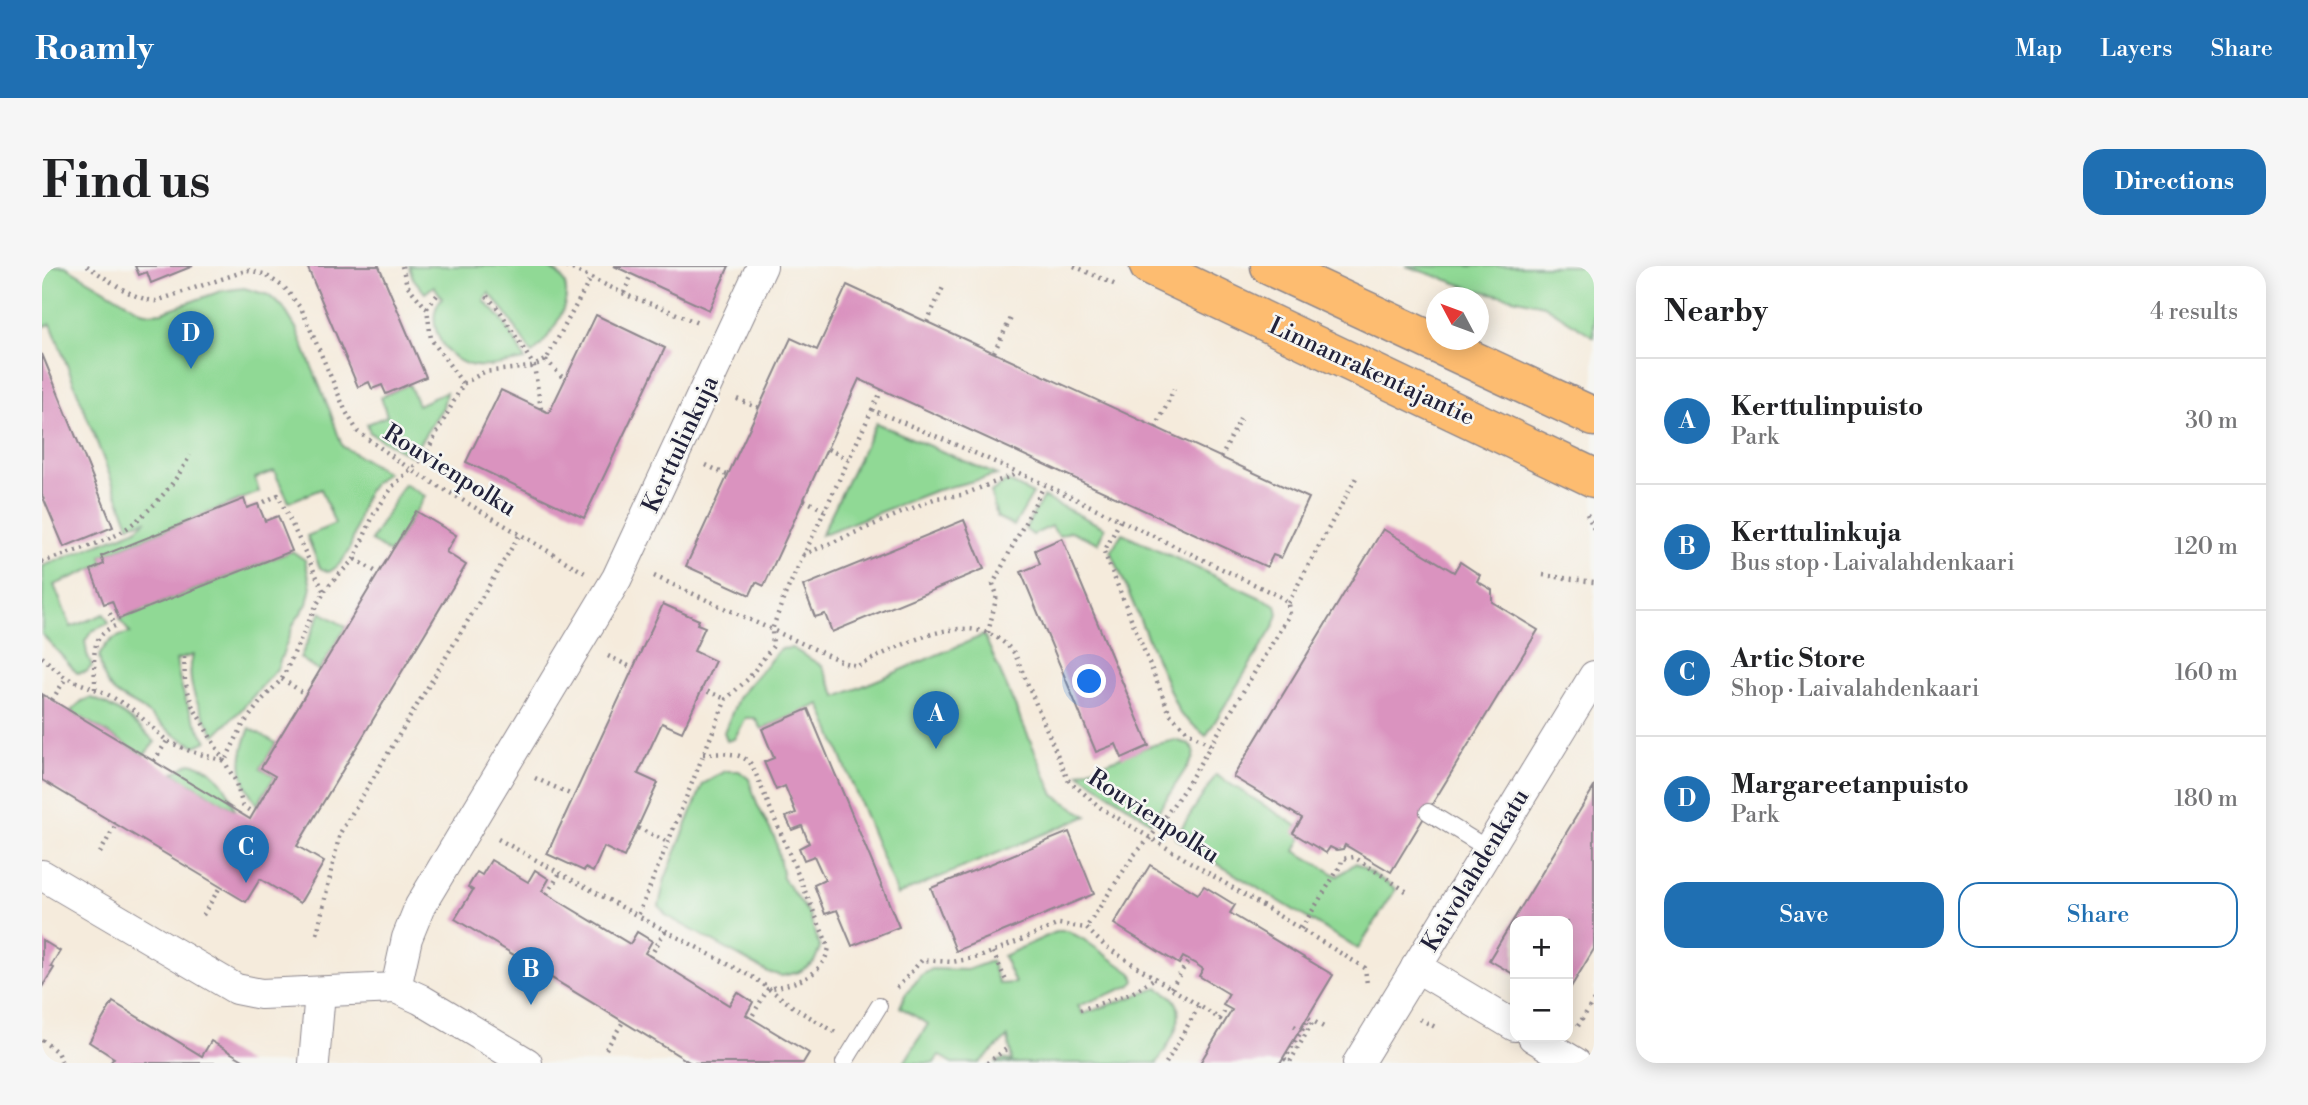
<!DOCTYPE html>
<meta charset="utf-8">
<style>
:root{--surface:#fff;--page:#f6f6f6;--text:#202124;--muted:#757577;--line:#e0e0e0;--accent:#1f6fb2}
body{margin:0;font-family:"Libre Bodoni",serif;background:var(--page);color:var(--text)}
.controls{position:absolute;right:21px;bottom:21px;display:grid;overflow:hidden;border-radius:14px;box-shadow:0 4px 18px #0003}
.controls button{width:63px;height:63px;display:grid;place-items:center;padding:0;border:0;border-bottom:2px solid var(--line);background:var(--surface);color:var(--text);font:35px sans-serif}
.compass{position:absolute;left:1384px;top:21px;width:63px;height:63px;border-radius:50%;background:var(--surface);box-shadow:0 4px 18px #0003;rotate:311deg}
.you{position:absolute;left:1048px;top:416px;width:24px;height:24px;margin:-18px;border:5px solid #fff;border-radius:50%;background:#1a73e8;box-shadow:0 0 0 10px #1a73e833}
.badge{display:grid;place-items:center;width:46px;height:46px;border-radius:50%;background:var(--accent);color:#fff;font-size:23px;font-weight:700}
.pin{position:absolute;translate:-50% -58px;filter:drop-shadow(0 2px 4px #0008)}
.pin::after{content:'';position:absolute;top:37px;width:24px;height:21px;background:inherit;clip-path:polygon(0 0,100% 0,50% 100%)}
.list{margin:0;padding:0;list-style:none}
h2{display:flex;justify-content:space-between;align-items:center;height:91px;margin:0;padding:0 28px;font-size:30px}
h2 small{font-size:23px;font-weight:400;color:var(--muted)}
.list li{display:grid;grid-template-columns:46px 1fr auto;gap:21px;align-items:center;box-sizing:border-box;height:126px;padding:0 28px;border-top:2px solid var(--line)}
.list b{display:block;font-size:26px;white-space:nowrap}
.list p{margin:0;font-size:23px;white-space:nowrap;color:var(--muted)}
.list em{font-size:23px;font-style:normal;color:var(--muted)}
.actions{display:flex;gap:14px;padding:21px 28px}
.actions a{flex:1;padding:16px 0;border:2px solid var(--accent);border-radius:21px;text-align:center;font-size:24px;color:var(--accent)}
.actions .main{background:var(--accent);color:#fff}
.map{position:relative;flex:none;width:1552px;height:797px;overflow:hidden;border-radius:21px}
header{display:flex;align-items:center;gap:42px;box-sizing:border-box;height:98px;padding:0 35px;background:var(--accent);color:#fff}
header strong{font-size:33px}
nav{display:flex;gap:38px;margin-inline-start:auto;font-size:24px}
.intro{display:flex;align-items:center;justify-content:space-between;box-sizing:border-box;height:168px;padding:0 42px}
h1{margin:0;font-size:49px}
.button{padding:18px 32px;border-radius:21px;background:var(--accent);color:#fff;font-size:24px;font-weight:700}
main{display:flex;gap:42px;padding:0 42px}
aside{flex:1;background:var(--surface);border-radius:21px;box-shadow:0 4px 18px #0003}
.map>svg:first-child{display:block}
.green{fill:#90d995;stroke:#597e68;stroke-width:2}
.building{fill:#da93bf}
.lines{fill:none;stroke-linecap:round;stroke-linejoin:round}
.lane-casing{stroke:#8c868c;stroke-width:18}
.street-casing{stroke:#8c868c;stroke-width:32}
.primary-casing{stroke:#8c868c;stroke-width:41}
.path{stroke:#8c868c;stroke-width:4.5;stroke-dasharray:2 5;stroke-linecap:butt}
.lane{stroke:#fff;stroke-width:16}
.street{stroke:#fff;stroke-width:30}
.primary{stroke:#fdbc6f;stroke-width:38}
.labels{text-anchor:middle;stroke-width:5;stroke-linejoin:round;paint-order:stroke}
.street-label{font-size:24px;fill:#22223b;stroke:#f6f6f2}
</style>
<header>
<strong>Roamly</strong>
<nav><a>Map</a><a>Layers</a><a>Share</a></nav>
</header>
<div class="intro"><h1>Find us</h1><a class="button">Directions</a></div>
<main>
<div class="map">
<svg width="1552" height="797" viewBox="0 0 1552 797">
<rect width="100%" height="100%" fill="#f6f6f2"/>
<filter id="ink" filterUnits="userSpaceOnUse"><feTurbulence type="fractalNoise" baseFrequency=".0143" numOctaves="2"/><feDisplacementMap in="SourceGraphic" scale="14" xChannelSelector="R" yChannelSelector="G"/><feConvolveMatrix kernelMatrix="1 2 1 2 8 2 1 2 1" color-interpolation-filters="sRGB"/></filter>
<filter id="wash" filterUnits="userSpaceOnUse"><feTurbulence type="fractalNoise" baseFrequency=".00686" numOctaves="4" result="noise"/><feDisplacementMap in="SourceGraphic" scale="28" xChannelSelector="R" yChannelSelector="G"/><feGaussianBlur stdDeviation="1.57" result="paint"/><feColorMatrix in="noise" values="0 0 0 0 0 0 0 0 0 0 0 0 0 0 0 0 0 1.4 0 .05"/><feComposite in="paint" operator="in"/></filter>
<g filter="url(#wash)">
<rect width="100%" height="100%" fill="#f5ebdc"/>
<g class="green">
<path d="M0 0H23L99 45 109 47 120 46 179 25 202 22 226 29 241 41 254 62 288 145 300 180 345 207C339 212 332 216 328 222 311 247 318 289 287 306L278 302 265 270 293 258 279 223 247 236 232 205 213 212 217 226 59 290 62 298 12 319 29 361 62 348 67 357 50 365 43 375 45 388 50 400 44 406 35 407 0 368 1 300 93 264 105 254 87 259 9 58 0 61Z"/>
<path d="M367 0H502C507 3 514 5 517 9 538 30 507 74 490 88L461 43 447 27 442 35C461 51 472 72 483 94 465 96 440 105 422 97 399 88 382 52 400 32L392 20 383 27 371 12Z"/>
<polygon points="1364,0 1552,0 1552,71 1502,39 1435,24"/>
<polygon points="367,118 376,139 404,126 401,141 369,190 328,167 325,158 345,150 339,131"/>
<polygon points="834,157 955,209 892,225 779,269"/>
<polygon points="965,215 991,228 972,260 955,251 949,227"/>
<polygon points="362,218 383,230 348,287 329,275"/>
<polygon points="1001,231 1063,262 1056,277 1029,265 1017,270 1009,260 991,269 983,263"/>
<polygon points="1080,267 1234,339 1236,348 1232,360 1164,470 1138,448 1133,437 1069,285"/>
<path d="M250 285 263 294 269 321 265 338 252 357 235 403 198 445 173 469C158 443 142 419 151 389L134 394C139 426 147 448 165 475L154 480C133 472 121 459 104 446 95 438 80 434 71 425 62 416 59 402 57 390 65 375 71 371 88 367L77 353Z"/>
<polygon points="279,346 304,361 277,405 258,392"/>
<polygon points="942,369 1012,529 1045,550 855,629 778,438 720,463 713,452 704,452 692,473 685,475 682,466 697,430 738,383 750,382 780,400 795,431"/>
<path d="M50 432C75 442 94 456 113 476L102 489 29 445 40 435Z"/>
<path d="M208 462 234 477 219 502 233 510 215 539C196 511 195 493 208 462Z"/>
<polygon points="1133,474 1146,478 1152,484 1151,492 1109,556 1037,507 1107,480"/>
<path d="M148 497C173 500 186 521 193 544L132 507Z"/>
<polygon points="684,505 697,505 707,513 715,538 734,575 741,612 767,648 778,682 772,696 757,706 740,710 726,706 625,650 617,640 623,613 661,518"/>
<polygon points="1174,509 1263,565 1253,585 1296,610 1314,597 1354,623 1316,683 1133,572"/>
<path d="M1016 665H1026L1041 673 1091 708 1093 715 1088 720 1036 740 1041 748 1116 722C1120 725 1126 727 1130 731 1148 749 1126 780 1115 797H953L961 793 970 795 966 771 937 797H911L897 789 892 797H862L886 758 858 741 863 729 878 710 890 703 925 704 949 695 957 718 973 717 961 690Z"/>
</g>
<g id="blocks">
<g class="building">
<polygon points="93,0 151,0 109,17 105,6 97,9"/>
<polygon points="265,0 337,0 384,111 344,128 340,119 330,123 327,116 316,121"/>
<polygon points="572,0 687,0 667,44"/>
<polygon points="805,19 1267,232 1239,292 1231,289 1225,301 817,113 722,320 714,316 708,329 644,300 749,72 775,84"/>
<polygon points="554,49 623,82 542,252 424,196 459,124 507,147"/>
<polygon points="0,88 71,261 22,281 0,229"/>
<polygon points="202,233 205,242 216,238 223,255 236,250 250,285 77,353 70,335 62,338 49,304 62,298 59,290"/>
<polygon points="374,245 414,269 404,286 424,299 255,580 282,596 258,637 218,613 204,636 0,514 0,428 208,553 233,510 219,502"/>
<polygon points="922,254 942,303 790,366 783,348 773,351 761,320"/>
<polygon points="1341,263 1412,306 1418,296 1438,309 1435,315 1450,324 1450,336 1496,364 1349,606 1303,579 1301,583 1294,584 1288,581 1284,587 1251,567 1260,552 1191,511"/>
<polygon points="1020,272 1107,480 1080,492 1074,478 1054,486 979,306 998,298 993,284"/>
<polygon points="621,338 657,354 655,358 663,361 652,385 673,395 640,466 620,457 596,508 616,517 582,591 562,581 551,606 543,602 542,605 505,588"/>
<polygon points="766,443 857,661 810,680 795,644 783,648 772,619 783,614 772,590 762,594 757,582 767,577 760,560 750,564 744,551 754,547 743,520 734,524 722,496 732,492 720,463"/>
<polygon points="1552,521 1552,683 1526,726 1526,655 1473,655 1473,709 1447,694"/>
<polygon points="1027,566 1052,628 914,685 889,622"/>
<polygon points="449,594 486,616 493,604 507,613 500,625 588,678 595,666 610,675 603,687 687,739 695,726 711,736 704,749 767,787 761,797 649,797 413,653 431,624 426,621 435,606 440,609"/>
<polygon points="1108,599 1156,628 1162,620 1193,639 1188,647 1291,709 1238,797 1158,797 1190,744 1181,739 1187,728 1157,710 1161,703 1154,698 1141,691 1137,698 1072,658"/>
<polygon points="0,674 18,685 9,700 12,702 0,721"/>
<polygon points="71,736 160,790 169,775 206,797 68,797 72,792 47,776"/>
</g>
</g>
</g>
<g filter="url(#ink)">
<use href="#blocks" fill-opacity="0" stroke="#8c868c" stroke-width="2"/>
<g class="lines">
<g class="lane-casing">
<g id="lane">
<polyline points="1386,546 1446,583"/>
<polyline points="802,797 837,740"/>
</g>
</g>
<g class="street-casing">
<g id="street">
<polyline points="0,609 194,723 219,728 354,722 378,733 485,797"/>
<polyline points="1374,701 1473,760"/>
<polyline points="354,722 365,672 378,640 575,312 720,0"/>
<polyline points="1491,771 1534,797"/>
<polyline points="272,797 278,726"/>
<polyline points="1316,797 1552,410"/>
</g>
</g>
<g class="primary-casing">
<g id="primary">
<polyline points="1107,0 1552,212"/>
<polyline points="1228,0 1552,151"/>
</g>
</g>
<g class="path">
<path d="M45 0C66 13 89 33 114 35L206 4 222 8 243 22 260 44 304 146 316 166 368 203 543 307"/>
<polyline points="360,0 365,19 385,43 389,73 421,118"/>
<polyline points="524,0 589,31 621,42 658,58"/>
<polyline points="1032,0 1076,20"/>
<polyline points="582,27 590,8"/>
<polyline points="445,30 458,45 492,100 499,143"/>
<polyline points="385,42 396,28"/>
<polyline points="885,56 902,19"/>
<polyline points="952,86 970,50"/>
<polyline points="504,94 523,114"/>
<polyline points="695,133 717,142"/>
<polyline points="830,144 840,124"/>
<polyline points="1114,162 1132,123"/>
<polyline points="786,183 806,193"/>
<polyline points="1179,192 1198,153"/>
<polyline points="664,199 685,209"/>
<polyline points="762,234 782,244"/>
<polyline points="222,236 236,229 282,326"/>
<polyline points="1545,248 1552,263"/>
<polyline points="1078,255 1062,286 1128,448 1146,466 1170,480"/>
<polyline points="761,289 894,232 920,229 974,208"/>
<polyline points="313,293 336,307"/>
<path d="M0 296C20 289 65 276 81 265 109 245 132 220 148 189"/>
<polyline points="1501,309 1552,316"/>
<path d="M612 310 803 397 815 400C863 379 931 335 973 388L1026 514 1059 542 1323 702 1325 718"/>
<polyline points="1246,337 1315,210"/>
<polyline points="946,367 955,329 951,318 1002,220"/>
<polyline points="566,390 591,402"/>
<polyline points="0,391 24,412 63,427 89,442 125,475 150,486 183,495 201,459 219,435 240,413 275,338 287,319 312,293 332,248 351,220 382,191 421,118 442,106 489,101 504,94 549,12"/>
<polyline points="142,391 143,415 150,439 193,514 201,540 211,547"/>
<polyline points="240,413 263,428"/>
<path d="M53 423C54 398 44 371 73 360L66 343"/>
<polyline points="659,423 684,433"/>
<polyline points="10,434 24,412"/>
<path d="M661 488C680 488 697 484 710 499L787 682C779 712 754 717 726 723L709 752"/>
<polyline points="112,495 125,475"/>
<polyline points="493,512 532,530"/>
<polyline points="596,562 626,576"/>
<polyline points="456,573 596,650"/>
<polyline points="58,587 74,558"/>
<polyline points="505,628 518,607"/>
<polyline points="161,649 178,621"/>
<polyline points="1259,663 1299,599 1300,593 1312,591 1367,627"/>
<polyline points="275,668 298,567 478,268"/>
<polyline points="951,686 965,717"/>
<polyline points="608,691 623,665"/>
<polyline points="855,722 880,694 910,696 938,691 1017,658 1044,662"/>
<polyline points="1129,722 1147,694"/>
<polyline points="1038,744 1090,727 1113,712"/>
<polyline points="1378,753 1393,761"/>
<polyline points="1252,760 1260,764 1243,793 1248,796 1271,755 1285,763"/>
<polyline points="1536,760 1552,734"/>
<polyline points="1260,764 1267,752 1271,755"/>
<path d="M793 766 754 743 714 713 596 650 684 433 706 413 731 380 730 364 742 331 830 144C969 199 1106 268 1241 332L1246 337 1247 349 1145 519 1109 571 1092 589 1044 662 1064 681 1178 753 1185 741"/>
<polyline points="0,774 15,786 20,797"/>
<polyline points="564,783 581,756"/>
<polyline points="945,797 967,781"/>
<polyline points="1124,797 1157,740"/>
</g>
<use href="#lane" class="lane"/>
<use href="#street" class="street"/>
<use href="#primary" class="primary"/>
</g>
</g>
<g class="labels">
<g class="street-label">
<text transform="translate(1330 105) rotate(25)" y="8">Linnanrakentajantie</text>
<text transform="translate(638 178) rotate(-65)" y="8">Kerttulinkuja</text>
<text transform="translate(408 204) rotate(32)" y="8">Rouvienpolku</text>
<text transform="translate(1112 550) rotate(33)" y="8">Rouvienpolku</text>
<text transform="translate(1433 604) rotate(-59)" y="8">Kaivolahdenkatu</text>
</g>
</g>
</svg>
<div class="controls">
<button>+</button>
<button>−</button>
</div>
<svg class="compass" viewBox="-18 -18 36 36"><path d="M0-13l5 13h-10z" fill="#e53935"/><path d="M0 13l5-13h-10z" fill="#757577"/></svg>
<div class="you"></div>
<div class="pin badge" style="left:894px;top:483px">A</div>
<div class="pin badge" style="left:489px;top:739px">B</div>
<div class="pin badge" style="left:204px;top:617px">C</div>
<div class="pin badge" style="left:149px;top:103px">D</div>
</div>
<aside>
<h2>Nearby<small>4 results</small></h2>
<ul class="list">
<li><span class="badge">A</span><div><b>Kerttulinpuisto</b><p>Park</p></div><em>30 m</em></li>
<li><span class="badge">B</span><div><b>Kerttulinkuja</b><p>Bus stop · Laivalahdenkaari</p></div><em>120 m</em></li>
<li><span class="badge">C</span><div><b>Artic Store</b><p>Shop · Laivalahdenkaari</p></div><em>160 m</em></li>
<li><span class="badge">D</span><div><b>Margareetanpuisto</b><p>Park</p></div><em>180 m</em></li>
</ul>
<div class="actions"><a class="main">Save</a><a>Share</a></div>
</aside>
</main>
